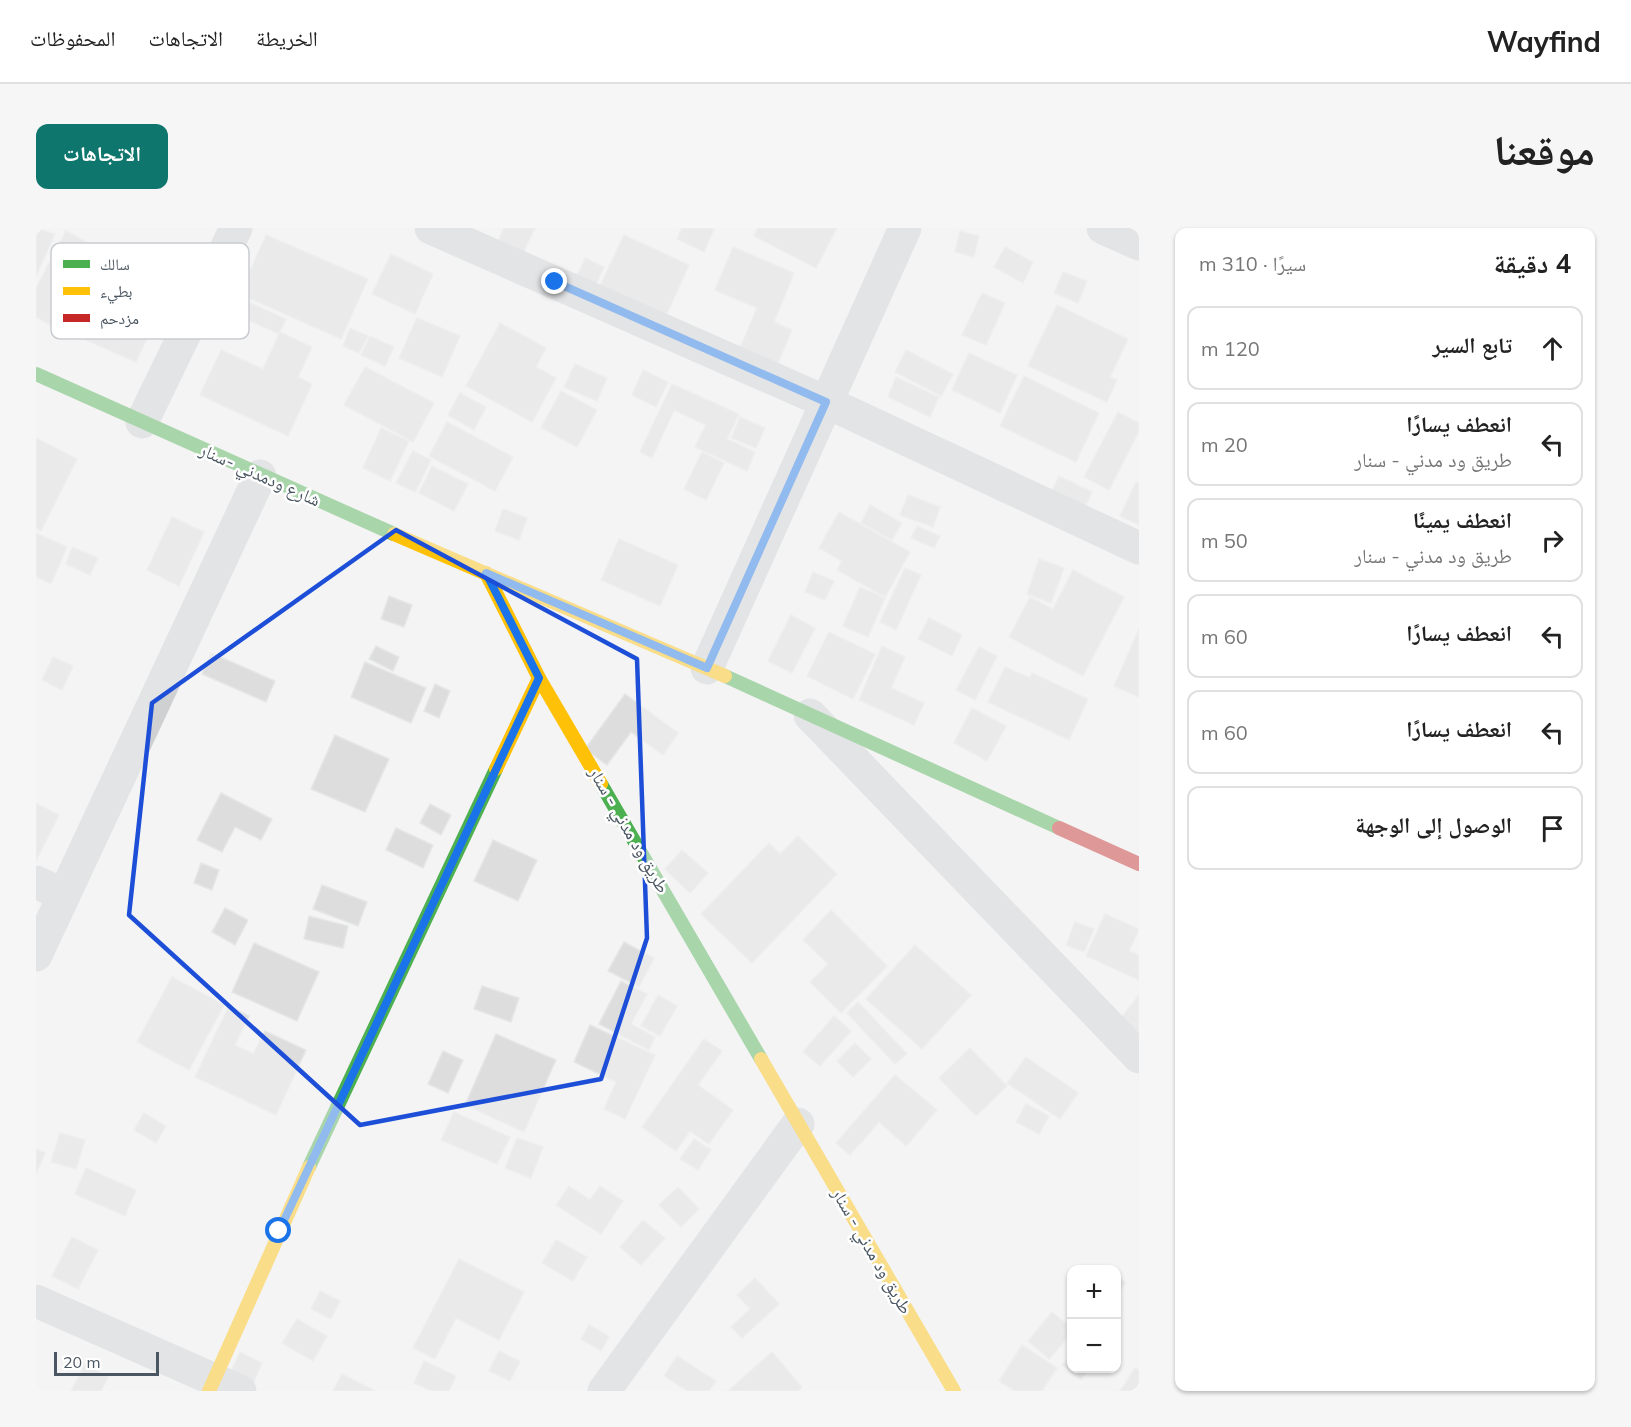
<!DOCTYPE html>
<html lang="ar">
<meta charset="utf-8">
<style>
:root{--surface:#fff;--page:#f6f6f6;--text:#222;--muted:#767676;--line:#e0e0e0;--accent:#0f766e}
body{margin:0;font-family:Mulish,"Noto Naskh Arabic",sans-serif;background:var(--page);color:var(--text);direction:rtl}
.controls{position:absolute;right:18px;bottom:18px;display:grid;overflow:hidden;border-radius:12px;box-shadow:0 2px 4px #0004}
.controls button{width:54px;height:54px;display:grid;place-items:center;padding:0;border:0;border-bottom:2px solid var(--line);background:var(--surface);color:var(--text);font:30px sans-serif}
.scale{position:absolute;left:18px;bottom:15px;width:105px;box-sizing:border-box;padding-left:6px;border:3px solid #4a5661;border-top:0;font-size:16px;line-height:21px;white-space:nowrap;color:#4a5661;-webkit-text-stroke:4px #fff;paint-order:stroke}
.stop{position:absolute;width:18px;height:18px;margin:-14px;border:4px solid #1a73e8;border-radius:50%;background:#fff}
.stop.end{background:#1a73e8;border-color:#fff;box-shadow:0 2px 6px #0008}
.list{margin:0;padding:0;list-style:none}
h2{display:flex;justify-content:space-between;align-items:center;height:78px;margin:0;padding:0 24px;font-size:26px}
h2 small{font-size:20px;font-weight:400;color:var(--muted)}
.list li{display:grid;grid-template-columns:39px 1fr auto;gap:18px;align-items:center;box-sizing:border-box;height:84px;margin:0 12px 12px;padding:0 12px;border:2px solid var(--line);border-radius:12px}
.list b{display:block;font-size:22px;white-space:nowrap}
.list p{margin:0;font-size:20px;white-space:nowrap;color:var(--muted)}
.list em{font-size:20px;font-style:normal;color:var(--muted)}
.icon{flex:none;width:33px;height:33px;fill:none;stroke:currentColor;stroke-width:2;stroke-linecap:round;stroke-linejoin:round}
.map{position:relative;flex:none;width:1103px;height:1163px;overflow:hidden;direction:ltr;border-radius:12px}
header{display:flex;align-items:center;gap:36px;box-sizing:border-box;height:84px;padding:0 30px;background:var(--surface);border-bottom:2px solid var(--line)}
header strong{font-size:28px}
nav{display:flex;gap:33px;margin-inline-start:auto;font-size:21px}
.intro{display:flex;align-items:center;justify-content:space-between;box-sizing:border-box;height:144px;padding:0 36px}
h1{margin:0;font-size:42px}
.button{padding:15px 27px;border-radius:12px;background:var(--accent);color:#fff;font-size:21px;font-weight:700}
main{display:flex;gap:36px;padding:0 36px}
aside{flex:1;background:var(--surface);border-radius:12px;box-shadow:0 2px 4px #0004}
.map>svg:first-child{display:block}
.building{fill:#ddddde;stroke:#e5e6e7;stroke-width:1.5}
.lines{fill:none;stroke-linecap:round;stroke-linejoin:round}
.street{stroke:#ced0d2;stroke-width:33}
.fast{stroke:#4caf50;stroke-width:14}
.slow{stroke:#ffc107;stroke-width:14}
.jam{stroke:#c62828;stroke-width:14}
.route{stroke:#1a73e8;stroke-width:8}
.marked{fill:none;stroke:#1d4ed8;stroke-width:4.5;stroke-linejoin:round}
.labels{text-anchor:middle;stroke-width:5;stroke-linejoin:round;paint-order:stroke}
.street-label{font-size:18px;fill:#4a5661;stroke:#fff}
.key{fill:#fff;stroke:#c9ccd0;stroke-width:1.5}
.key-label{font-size:16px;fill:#4a5661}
</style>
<header>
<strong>Wayfind</strong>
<nav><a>الخريطة</a><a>الاتجاهات</a><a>المحفوظات</a></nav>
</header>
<div class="intro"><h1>موقعنا</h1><a class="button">الاتجاهات</a></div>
<main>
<aside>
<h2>4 دقيقة<small>سيرًا · 310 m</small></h2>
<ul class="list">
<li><svg class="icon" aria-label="ahead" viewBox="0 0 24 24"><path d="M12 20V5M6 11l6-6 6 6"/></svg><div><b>تابع السير</b></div><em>120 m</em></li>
<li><svg class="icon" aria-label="left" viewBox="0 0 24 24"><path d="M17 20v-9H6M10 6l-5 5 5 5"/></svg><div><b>انعطف يسارًا</b><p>طريق ود مدني - سنار</p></div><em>20 m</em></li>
<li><svg class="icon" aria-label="right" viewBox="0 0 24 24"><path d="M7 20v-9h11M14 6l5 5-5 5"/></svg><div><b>انعطف يمينًا</b><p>طريق ود مدني - سنار</p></div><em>50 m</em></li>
<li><svg class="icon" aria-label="left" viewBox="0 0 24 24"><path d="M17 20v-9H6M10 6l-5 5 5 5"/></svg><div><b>انعطف يسارًا</b></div><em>60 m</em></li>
<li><svg class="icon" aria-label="left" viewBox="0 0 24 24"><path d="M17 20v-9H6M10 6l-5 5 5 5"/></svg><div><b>انعطف يسارًا</b></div><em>60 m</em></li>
<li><svg class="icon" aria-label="arrive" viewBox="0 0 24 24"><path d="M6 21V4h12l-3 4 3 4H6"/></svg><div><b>الوصول إلى الوجهة</b></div></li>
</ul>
</aside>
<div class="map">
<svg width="1103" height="1163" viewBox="0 0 1103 1163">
<rect width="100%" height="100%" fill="#f4f4f4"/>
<g class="building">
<polygon points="0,0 19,6 0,48"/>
<polygon points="468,0 499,0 485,29 460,18"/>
<polygon points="646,0 675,0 678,1 668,24 641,11"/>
<polygon points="722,0 801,0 780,40 718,8"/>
<polygon points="30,3 66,22 45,62 56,68 35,108 0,89 0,60"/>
<polygon points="924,3 943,8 938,29 919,24"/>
<polygon points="230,7 332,51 305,111 204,66"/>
<polygon points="588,7 653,37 627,94 561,64"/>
<polygon points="697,19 758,45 738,94 756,102 738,145 700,129 721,80 679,62"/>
<polygon points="969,19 997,34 987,55 958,39"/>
<polygon points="355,26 397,46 379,86 336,66"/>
<polygon points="549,30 568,39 557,63 538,55"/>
<polygon points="1027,44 1051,53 1042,75 1018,65"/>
<polygon points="946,65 969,75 950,117 926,107"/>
<polygon points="70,68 120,91 100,134 50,112"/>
<polygon points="206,71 250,91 243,106 199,86"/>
<polygon points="1021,77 1092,111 1074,149 1081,152 1071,174 992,138"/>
<polygon points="381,90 424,108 406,149 363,130"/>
<polygon points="464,95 510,120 500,139 520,150 496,194 430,158"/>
<polygon points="314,100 332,108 323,125 307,118"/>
<polygon points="244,104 276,119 262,149 276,156 252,208 164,167 185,122 227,141"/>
<polygon points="334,108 358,119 349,138 325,127"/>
<polygon points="870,122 917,146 905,168 859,144"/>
<polygon points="933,125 981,147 964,185 916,162"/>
<polygon points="539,136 571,150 561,173 528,159"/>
<polygon points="329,139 398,175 377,214 308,177"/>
<polygon points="607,142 632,154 620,179 596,167"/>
<polygon points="988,148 1063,185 1040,234 964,198"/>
<polygon points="860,149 903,169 894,189 852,169"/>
<polygon points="636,156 703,186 691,211 719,224 711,243 659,219 670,197 638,182 616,230 604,224"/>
<polygon points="525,163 561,182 541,219 505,200"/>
<polygon points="424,165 450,179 438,202 412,187"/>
<polygon points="1082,184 1103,195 1103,203 1073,262 1048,249"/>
<polygon points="704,189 729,200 720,220 695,210"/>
<polygon points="411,194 477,229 459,263 393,228"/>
<polygon points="345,200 373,213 354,253 327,240"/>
<polygon points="0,210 41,231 5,303 0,300"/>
<polygon points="377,223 395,232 379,264 360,255"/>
<polygon points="666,224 688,235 670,272 648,261"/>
<polygon points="396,238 432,256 418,283 383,265"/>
<polygon points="1023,248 1056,264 1046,285 1013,269"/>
<polygon points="1100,254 1103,256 1103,297 1084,288"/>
<polygon points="872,267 904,279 897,299 864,287"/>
<polygon points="834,277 866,295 856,312 825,295"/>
<polygon points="467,281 491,290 483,312 459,303"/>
<polygon points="803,284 874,324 849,369 801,342 806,333 783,320"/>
<polygon points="136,289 168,304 143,358 111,342"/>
<polygon points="881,298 904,308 898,320 875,310"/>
<polygon points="0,305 31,319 15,356 0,349"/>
<polygon points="583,311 642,337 624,378 565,352"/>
<polygon points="36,319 62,330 54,347 30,336"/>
<polygon points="1003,331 1028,340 1015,375 991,366"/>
<polygon points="869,340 885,347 860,402 844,394"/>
<polygon points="1037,342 1088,369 1047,448 973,409 994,369 1017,381"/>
<polygon points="777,344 798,353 789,372 769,364"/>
<polygon points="824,359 849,370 832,409 807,398"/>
<polygon points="353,368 376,377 368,399 345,391"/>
<polygon points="755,387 779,400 756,445 732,433"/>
<polygon points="893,390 926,407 916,428 882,411"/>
<polygon points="1103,401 1103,469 1078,458"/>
<polygon points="793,404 839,426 817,471 771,448"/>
<polygon points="340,418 363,429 357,443 333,431"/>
<polygon points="846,418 869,429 855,460 888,475 878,497 823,472"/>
<polygon points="943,419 961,428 939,472 920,462"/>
<polygon points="175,425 239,453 230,474 166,446"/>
<polygon points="17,429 37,438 26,462 6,452"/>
<polygon points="329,434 390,460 375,495 315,469"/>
<polygon points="969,439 994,450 996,445 1052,471 1033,512 952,474"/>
<polygon points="399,456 414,463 403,490 388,483"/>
<polygon points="589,466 642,505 627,527 595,504 571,537 549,521"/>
<polygon points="936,480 970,498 951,533 918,515"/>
<polygon points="299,507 353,531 329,584 275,561"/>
<polygon points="185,565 236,591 225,612 199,599 186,624 161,612"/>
<polygon points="0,575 23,587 0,633"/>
<polygon points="394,576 415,587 405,607 384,595"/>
<polygon points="360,600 397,617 387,640 350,622"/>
<polygon points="762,608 801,646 716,735 665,686 733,615 744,626"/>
<polygon points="457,612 501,632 482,673 438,653"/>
<polygon points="646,622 672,645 654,665 629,641"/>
<polygon points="165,635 183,642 176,662 158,655"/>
<polygon points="286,657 331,674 322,698 277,681"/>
<polygon points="189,680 212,692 199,717 176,704"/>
<polygon points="795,682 851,738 805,785 774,754 792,736 767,712"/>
<polygon points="1069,686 1103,701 1093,723 1103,727 1103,752 1050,728"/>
<polygon points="273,688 312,698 307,720 268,711"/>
<polygon points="1039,694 1058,701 1048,724 1030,717"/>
<polygon points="588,714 618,730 603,759 572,743"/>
<polygon points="218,715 283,744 261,793 196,764"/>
<polygon points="879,717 935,767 886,821 830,771"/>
<polygon points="136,749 188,777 153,842 101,814"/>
<polygon points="585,753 611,766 595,796 619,809 613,822 563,796"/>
<polygon points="446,758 483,770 475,794 438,781"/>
<polygon points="622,767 641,778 624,808 605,798"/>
<polygon points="1103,767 1103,826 1074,804"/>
<polygon points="822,774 871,826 859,836 811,785"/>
<polygon points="193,778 213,788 199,817 217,826 229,803 270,822 240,887 159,849"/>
<polygon points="798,788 815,803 784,838 767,824"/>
<polygon points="554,797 619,827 589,891 568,881 580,854 538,834"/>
<polygon points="460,806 520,832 488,904 429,877"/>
<polygon points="668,811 686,823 662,857 697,882 673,916 654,903 640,923 606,899"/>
<polygon points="819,815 835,831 817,849 801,833"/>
<polygon points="934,820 971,858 940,888 903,850"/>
<polygon points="407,823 427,832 412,865 392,856"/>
<polygon points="990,829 1042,865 1024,891 971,855"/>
<polygon points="859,847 901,882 870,918 843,894 814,927 800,915"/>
<polygon points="990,876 1013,888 1003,906 980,894"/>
<polygon points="418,884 474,909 461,936 405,912"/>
<polygon points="108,885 130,898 120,915 98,902"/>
<polygon points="24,905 49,912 40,941 15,934"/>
<polygon points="481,910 507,919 495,950 469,940"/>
<polygon points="658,911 675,922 662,942 644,931"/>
<polygon points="0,921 9,925 0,946"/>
<polygon points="50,940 100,962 89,988 39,966"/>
<polygon points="533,958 554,972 564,958 587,973 565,1006 520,977"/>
<polygon points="642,959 663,981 645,999 623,977"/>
<polygon points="607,992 629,1010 605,1037 584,1019"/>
<polygon points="36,1009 62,1022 42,1061 16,1048"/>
<polygon points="520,1012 551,1029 537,1053 506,1035"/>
<polygon points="423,1031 488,1064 463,1112 420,1090 399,1131 377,1120"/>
<polygon points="1080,1047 1090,1055 1080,1068"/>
<polygon points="719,1050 743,1076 706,1110 695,1099 714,1081 701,1067"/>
<polygon points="284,1063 304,1073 295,1091 275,1081"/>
<polygon points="1016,1084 1036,1100 1036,1105 1013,1131 992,1113"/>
<polygon points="261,1091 291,1108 277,1133 246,1115"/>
<polygon points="553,1097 573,1108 565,1123 545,1111"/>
<polygon points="986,1117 1021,1140 1006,1163 979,1163 963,1153"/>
<polygon points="463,1123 484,1133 474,1153 453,1143"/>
<polygon points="204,1124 226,1135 214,1163 186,1163"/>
<polygon points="736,1124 766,1159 762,1163 692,1163"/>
<polygon points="1036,1125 1036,1140 1054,1140 1045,1152 1026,1137"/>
<polygon points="641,1128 680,1153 673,1163 652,1163 628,1148"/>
<polygon points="388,1133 420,1148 413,1163 396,1163 378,1155"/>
<polygon points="49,1136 72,1149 65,1163 35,1163"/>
<polygon points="1099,1140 1103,1142 1103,1163 1084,1163"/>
<polygon points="306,1146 339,1163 297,1163"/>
</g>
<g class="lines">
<g class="street">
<polyline points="395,0 790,174 1103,320"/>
<polyline points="1067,0 1103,16"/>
<polyline points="106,194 200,0"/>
<polyline points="671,440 869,0"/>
<polyline points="774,487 1103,829"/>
<polyline points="0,654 28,667"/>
<polyline points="0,727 224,248"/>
<polyline points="0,1073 204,1163"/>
<polyline points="568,1163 762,896"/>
</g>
<g class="fast">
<polyline points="0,146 358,306"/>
<polyline points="689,448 1023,600"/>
<polyline points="565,556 725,831"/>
<polyline points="273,939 460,541"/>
</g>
<g class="slow">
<polyline points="358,306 689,448"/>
<polyline points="450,345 503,450 565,556"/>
<polyline points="460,541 503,450"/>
<polyline points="725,831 918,1163"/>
<polyline points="173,1163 273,939"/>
</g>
<polyline class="jam" points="1023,600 1103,636"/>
</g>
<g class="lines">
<polyline class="route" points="243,1003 503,450 450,345 671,440 790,174 519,54"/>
</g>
<path d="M0 0H1103V1163H0ZM360 302 601 431 611 710 565 851 324 897 93 687 116 475Z" fill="#f4f4f4" fill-opacity=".55" fill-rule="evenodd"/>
<path class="marked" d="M360 302 601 431 611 710 565 851 324 897 93 687 116 475Z"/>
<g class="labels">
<g class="street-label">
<text transform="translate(224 247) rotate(24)" y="6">شارع ودمدني -سنار</text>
<text transform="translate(593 602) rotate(60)" y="6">طريق ود مدني - سنار</text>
<text transform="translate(836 1023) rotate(60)" y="6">طريق ود مدني - سنار</text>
</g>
</g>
<rect x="15" y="15" width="198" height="96" rx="9" class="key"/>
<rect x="27" y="32" width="27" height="8" fill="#4caf50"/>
<rect x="27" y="59" width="27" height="8" fill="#ffc107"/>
<rect x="27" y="86" width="27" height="8" fill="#c62828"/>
<g class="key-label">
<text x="64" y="42">سالك</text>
<text x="64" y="69">بطيء</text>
<text x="64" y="96">مزدحم</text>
</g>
</svg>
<div class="controls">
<button>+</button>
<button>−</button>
</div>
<div class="scale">20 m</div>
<div class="stop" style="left:243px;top:1003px"></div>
<div class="stop end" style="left:519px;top:54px"></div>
</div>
</main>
